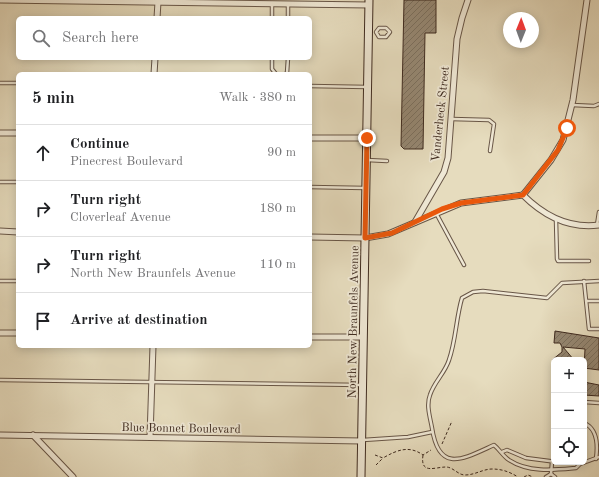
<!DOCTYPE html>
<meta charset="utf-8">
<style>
:root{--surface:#fff;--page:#f2f2f2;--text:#202124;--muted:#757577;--line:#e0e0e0}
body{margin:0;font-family:"Old Standard TT",serif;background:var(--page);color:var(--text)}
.controls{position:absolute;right:12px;bottom:12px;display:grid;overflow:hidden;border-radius:6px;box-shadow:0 2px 10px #0003}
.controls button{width:36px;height:36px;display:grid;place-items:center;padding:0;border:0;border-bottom:1px solid var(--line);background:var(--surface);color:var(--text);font:20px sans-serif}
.compass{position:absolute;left:503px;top:12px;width:36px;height:36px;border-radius:50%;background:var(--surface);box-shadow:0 2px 10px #0003;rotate:1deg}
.stop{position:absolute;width:12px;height:12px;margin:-9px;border:3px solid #ea580c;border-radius:50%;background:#fff}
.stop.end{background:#ea580c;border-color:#fff;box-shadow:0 1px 4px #0008}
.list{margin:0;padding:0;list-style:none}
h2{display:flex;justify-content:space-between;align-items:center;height:52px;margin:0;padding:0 16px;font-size:17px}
h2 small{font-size:13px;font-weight:400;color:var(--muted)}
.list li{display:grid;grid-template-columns:26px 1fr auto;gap:12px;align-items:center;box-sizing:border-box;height:56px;padding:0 16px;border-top:1px solid var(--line)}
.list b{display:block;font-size:15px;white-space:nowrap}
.list p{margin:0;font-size:13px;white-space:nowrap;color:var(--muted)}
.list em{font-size:13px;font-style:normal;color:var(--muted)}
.icon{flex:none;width:22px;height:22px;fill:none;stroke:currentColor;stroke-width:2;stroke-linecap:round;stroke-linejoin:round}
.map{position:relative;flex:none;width:599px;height:477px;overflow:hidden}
.search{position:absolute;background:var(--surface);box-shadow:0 2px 10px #0003;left:16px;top:16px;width:296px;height:44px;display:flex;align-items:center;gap:10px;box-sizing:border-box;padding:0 14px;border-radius:6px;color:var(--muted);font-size:15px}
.panel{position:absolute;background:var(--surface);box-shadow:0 2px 10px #0003;left:16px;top:72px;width:296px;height:276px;border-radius:6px}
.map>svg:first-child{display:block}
.building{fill:url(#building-hatch);stroke:#3e2a1f}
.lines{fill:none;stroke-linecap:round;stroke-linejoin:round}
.lane-casing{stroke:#685647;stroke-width:4.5}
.street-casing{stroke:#685647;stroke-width:7}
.secondary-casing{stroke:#3e2a1f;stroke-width:9}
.path{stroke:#3e2a1f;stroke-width:1;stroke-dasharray:3 2;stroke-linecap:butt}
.lane{stroke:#efe8d5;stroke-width:2.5}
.street{stroke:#efe8d5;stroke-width:5}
.secondary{stroke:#efe8d5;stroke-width:7}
.route{stroke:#ea580c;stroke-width:5}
.labels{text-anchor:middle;stroke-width:3.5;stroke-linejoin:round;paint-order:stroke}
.street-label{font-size:12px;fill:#3e2a1f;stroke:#efe8d5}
</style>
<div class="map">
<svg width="599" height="477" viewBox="0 0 599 477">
<defs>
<pattern id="building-hatch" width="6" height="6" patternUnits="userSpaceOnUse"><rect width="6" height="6" fill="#958772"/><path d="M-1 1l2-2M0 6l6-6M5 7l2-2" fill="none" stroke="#7b6f5d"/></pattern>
</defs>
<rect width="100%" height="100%" fill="#e6dcbe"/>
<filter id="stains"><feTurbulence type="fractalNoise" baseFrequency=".005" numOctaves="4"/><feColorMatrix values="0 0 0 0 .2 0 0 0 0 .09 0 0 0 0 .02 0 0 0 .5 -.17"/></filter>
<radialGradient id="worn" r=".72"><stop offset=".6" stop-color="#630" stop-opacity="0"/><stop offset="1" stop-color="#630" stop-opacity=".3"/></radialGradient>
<g class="building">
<polygon points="404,0 436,0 436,33 425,33 423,149 404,149 401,146"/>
<polygon points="555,331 599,338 599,370 584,368 585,349 563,347 574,360 552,360 562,352 562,347 560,343 554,343"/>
<polygon points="584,382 599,385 599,396 584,395"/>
</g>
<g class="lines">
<g class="lane-casing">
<g id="lane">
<polyline points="272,18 272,4"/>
<polyline points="288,18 288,5"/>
<polygon points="379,28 386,28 390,32 386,37 379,37 376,32"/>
<polyline points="272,58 272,69 276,74"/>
<polyline points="285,74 287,73 288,58"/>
<polyline points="0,83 18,83"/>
<polyline points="310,86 367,87"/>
<polyline points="572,105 594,106 599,104"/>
<polyline points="452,119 489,120 494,124 490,151"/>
<polyline points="367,160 387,161"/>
<polyline points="0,182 18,182"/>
<polyline points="310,187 365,188"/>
<polyline points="436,213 464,265"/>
<polyline points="556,220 557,259 558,261 589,261"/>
<polyline points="597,225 599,212"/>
<polyline points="0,281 18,281"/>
<polyline points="584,281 589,329 599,329"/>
<path d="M599 281 562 283 547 298 483 291 473 292 462 298C456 318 456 340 449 360 445 373 434 382 430 395 426 405 430 417 432 428 439 474 463 459 494 445 500 450 503 456 509 460 529 473 554 470 576 468L580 464 599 457"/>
<polyline points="587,301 599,301"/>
<polyline points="0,380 362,385"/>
<polyline points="584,402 599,403"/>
<path d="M584 423C598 429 598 445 596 459"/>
<polyline points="363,440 408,437 432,432"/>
<polyline points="502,452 507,450 526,458 557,462"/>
<polyline points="551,474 552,462"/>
<polyline points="551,474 555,477"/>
<polyline points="546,477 551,474"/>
</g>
</g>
<g class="street-casing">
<g id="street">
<polyline points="0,0 369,5"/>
<polyline points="157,18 158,2"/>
<polyline points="154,74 155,58"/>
<polyline points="0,133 18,133"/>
<polyline points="310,138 367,138"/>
<polyline points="523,195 551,160 563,140 573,100 587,0"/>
<polyline points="415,222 444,172 448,158 457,39 462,18 468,0"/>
<polyline points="0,231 18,232"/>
<path d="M310 237 365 238 388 234 461 203 523 195C544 216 568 229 599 225"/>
<polyline points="0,333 18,333"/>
<polyline points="310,337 363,337"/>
<polyline points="0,435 362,441"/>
<polyline points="33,435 73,477"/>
<polyline points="150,437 153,346"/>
</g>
</g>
<g class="secondary-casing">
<polyline id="secondary" points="361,477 369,0"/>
</g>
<g class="path">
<polyline points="442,444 452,421"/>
<path d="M375 455 383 458C397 450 409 445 423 455L431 450"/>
<path d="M423 455C420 475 435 467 446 467 453 467 458 475 465 475 475 475 483 469 492 469 502 469 510 472 518 477"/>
<polyline points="376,465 382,459"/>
<polyline points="524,477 528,475 533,477"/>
</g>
<use href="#lane" class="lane"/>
<use href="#street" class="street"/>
<use href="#secondary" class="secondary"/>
</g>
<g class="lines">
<polyline class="route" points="367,138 365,238 392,233 442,209 461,203 523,195 558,150 567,128"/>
</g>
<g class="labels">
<g class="street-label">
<text transform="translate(440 114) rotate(-84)" y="4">Vanderheck Street</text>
<text transform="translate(353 322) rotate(-89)" y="4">North New Braunfels Avenue</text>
<text transform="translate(181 428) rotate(1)" y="4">Blue Bonnet Boulevard</text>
</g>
</g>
<rect width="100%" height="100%" filter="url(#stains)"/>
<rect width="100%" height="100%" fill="url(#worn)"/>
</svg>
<div class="controls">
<button>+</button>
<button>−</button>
<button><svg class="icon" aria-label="locate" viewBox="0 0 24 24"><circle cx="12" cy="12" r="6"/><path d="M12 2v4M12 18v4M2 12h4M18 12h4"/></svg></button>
</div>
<svg class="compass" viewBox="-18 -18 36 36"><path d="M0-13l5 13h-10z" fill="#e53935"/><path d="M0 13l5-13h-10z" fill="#757577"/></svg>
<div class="stop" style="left:567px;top:128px"></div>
<div class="stop end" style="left:367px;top:138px"></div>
<div class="search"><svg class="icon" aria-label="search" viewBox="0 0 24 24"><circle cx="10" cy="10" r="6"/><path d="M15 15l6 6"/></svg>Search here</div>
<section class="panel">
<h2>5 min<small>Walk · 380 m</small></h2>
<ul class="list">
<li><svg class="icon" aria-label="ahead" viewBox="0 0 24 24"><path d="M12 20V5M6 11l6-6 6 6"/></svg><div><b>Continue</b><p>Pinecrest Boulevard</p></div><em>90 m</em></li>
<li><svg class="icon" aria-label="right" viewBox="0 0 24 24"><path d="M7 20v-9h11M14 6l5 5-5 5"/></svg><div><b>Turn right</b><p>Cloverleaf Avenue</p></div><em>180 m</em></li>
<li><svg class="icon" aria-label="right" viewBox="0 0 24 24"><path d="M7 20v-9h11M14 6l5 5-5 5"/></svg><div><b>Turn right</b><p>North New Braunfels Avenue</p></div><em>110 m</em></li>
<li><svg class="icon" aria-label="arrive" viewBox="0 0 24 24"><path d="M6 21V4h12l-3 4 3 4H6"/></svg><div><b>Arrive at destination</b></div></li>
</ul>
</section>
</div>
